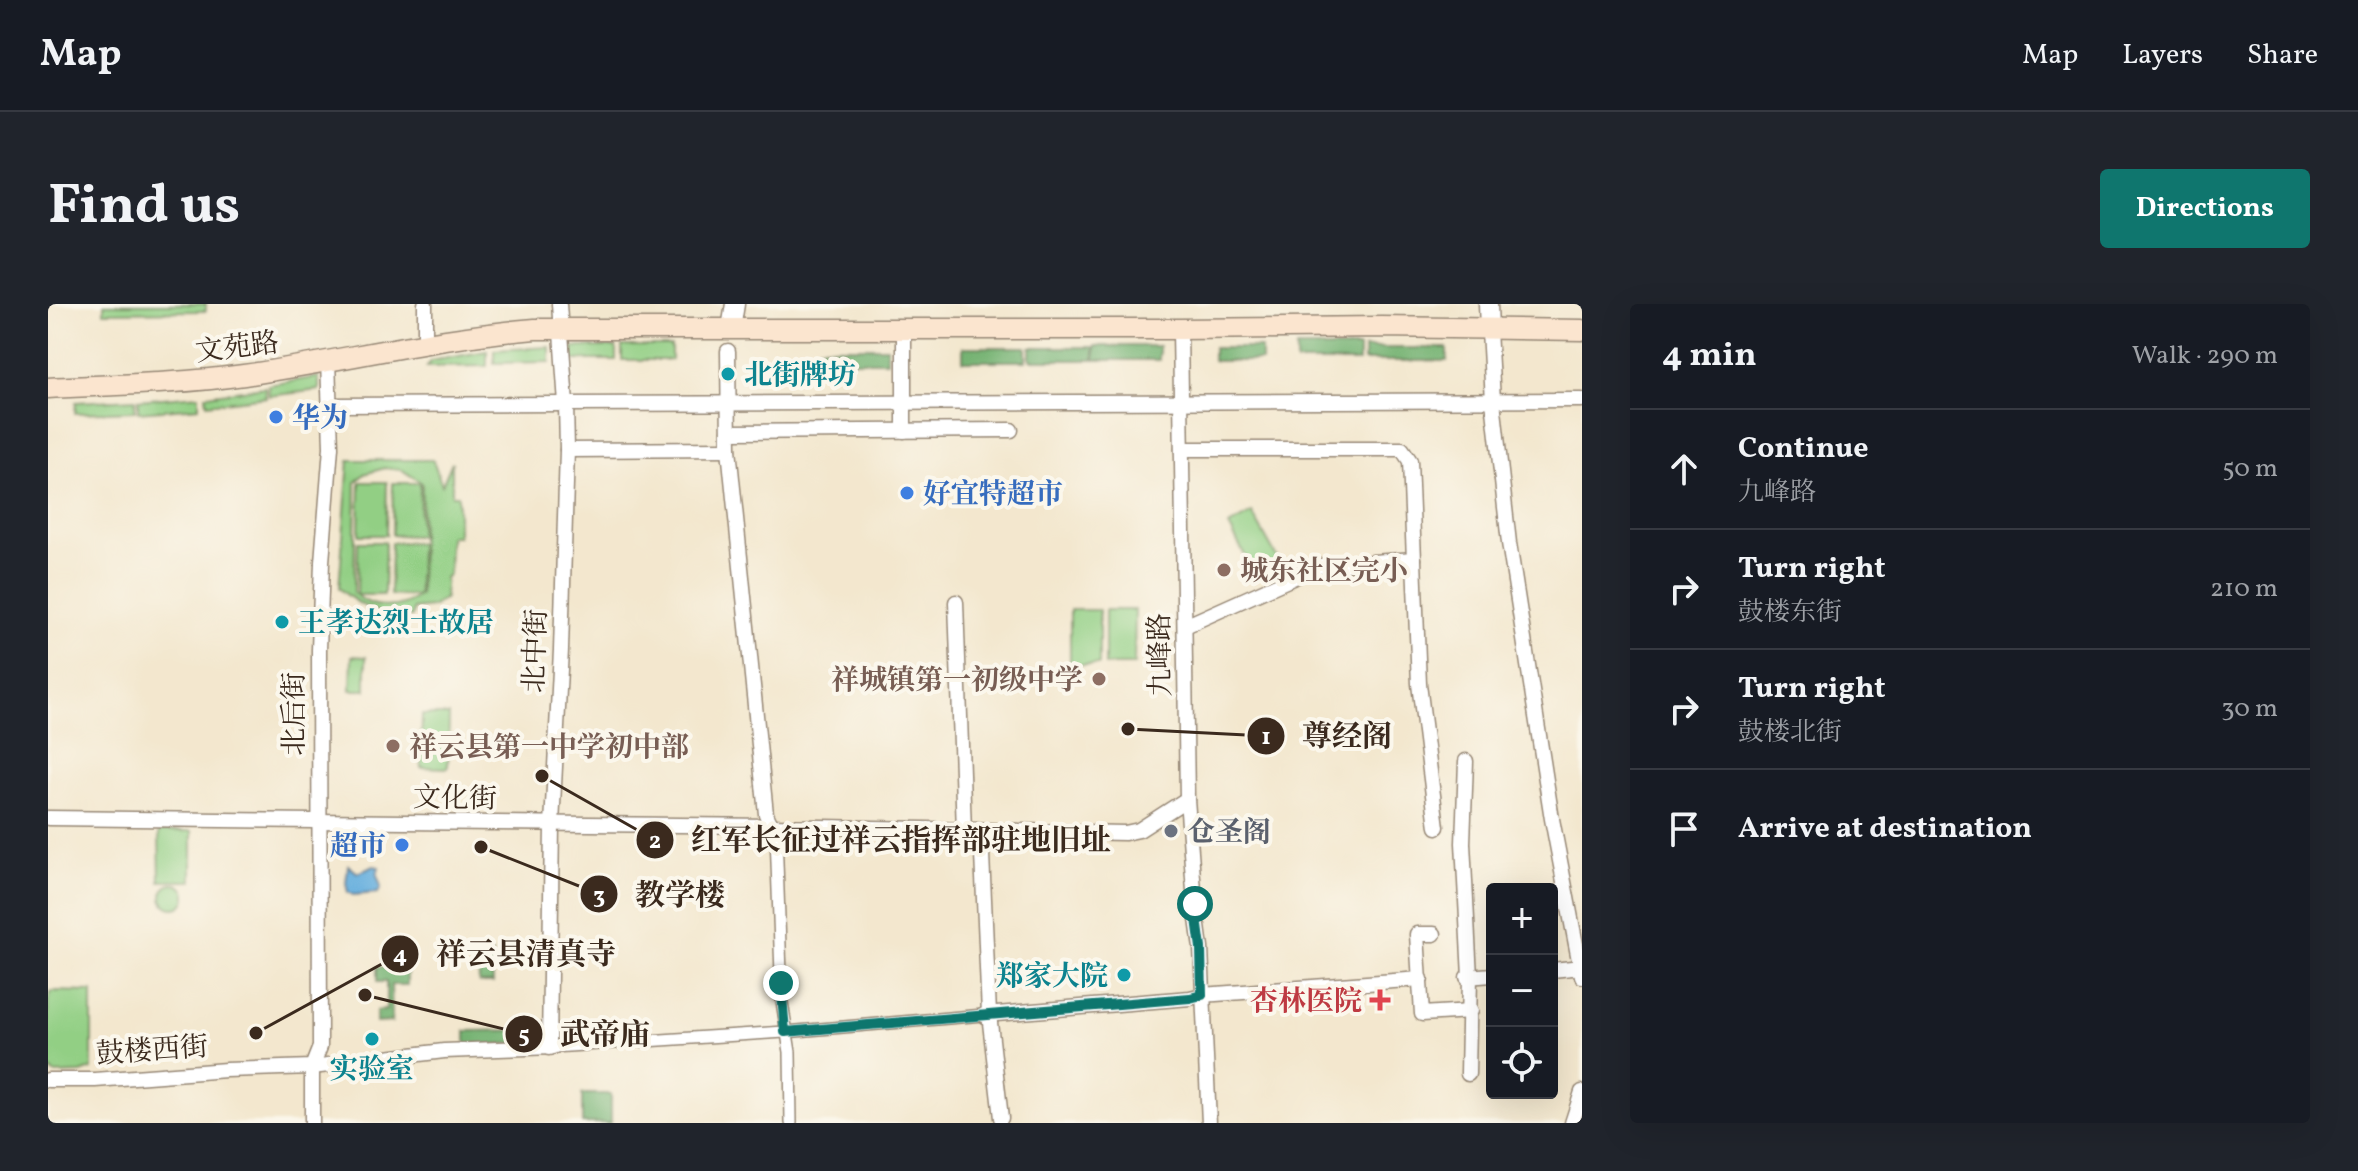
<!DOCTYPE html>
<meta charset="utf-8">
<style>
:root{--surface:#171b24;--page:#20242c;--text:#f1f3f6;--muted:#9ea1a6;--line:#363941;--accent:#0f766e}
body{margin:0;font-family:Vollkorn,"Noto Serif SC",serif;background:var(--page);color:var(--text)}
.controls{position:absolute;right:24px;bottom:24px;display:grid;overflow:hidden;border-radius:8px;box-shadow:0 8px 32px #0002}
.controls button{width:72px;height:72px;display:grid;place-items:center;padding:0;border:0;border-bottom:2px solid var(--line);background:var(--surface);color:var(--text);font:40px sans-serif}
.stop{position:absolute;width:24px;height:24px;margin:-18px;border:6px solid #0f766e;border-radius:50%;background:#fff}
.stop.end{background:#0f766e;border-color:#fff;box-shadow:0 2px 8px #0008}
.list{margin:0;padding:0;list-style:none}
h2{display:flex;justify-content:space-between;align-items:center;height:104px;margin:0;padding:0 32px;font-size:34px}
h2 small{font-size:26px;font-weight:400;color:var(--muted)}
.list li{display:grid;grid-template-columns:52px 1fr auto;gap:24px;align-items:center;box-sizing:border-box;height:120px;padding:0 32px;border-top:2px solid var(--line)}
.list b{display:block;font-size:30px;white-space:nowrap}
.list p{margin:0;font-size:26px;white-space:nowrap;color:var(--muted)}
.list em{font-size:26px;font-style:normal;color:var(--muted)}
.icon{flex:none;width:44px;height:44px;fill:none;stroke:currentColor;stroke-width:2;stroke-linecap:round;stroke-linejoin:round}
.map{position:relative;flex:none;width:1534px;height:819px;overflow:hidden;border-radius:8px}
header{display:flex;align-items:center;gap:48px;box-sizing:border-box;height:112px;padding:0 40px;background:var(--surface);border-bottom:2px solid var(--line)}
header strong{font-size:38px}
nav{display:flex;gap:44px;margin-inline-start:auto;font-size:28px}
.intro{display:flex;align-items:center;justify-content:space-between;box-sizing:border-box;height:192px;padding:0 48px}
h1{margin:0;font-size:56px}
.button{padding:20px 36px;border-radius:8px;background:var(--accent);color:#fff;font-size:28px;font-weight:700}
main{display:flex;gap:48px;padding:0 48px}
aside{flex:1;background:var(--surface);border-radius:8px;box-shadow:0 8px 32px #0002}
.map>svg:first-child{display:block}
.green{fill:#92cf84;stroke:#667c51;stroke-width:2;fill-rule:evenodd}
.forest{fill:#75b272;stroke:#586e48;stroke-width:2}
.water{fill:#66afde;stroke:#506c7e;stroke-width:2}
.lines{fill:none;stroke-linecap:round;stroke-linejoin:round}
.pedestrian-casing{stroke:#978876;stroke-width:14}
.minor-casing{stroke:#978876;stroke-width:17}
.tertiary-casing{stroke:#978876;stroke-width:21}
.secondary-casing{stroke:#978876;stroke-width:23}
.pedestrian{stroke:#fff;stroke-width:11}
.minor{stroke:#fff;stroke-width:14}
.tertiary{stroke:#fff;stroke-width:18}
.secondary{stroke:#fbe5cf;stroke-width:20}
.route{stroke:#0f766e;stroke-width:10}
.culture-dot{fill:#0f9aa8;stroke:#fbf7ec;stroke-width:3}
.shop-dot{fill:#3f7fe0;stroke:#fbf7ec;stroke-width:3}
.education-dot{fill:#8d6e63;stroke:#fbf7ec;stroke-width:3}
.worship-dot{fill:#6b7280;stroke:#fbf7ec;stroke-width:3}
.health-dot{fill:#e0444e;stroke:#fbf7ec;stroke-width:3}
.labels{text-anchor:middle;stroke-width:8;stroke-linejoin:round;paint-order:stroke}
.street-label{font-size:28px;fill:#3b2a1e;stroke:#fbf7ec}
.culture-label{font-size:28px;font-weight:bold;fill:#0d838f;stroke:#fbf7ec;text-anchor:start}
.shop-label{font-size:28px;font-weight:bold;fill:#366cbe;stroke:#fbf7ec;text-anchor:start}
.education-label{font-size:28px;font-weight:bold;fill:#785e54;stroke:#fbf7ec;text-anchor:start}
.worship-label{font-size:28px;font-weight:bold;fill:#5b616d;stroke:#fbf7ec;text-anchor:start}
.health-label{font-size:28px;font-weight:bold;fill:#be3a42;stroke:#fbf7ec;text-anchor:end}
.leader{fill:none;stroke:#3b2a1e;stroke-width:3}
.callout-dot{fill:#3b2a1e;stroke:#fbf7ec;stroke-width:3}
.mark-label{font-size:24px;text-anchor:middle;font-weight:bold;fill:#fff}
.callout-label{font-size:30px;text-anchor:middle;font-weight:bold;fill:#3b2a1e;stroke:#fbf7ec;stroke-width:8;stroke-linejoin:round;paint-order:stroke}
</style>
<header>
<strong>Map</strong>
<nav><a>Map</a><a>Layers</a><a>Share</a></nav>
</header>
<div class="intro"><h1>Find us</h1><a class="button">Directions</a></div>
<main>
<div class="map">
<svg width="1534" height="819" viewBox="0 0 1534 819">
<rect width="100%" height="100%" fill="#fbf7ec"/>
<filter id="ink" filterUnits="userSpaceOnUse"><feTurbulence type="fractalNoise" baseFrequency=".0125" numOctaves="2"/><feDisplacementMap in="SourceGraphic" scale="16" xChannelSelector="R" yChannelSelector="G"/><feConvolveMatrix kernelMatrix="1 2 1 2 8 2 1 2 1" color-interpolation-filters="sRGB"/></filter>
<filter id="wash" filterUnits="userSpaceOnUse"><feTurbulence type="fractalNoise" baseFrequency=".006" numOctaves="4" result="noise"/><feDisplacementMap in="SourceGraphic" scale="32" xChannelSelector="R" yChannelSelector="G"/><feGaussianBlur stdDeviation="1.8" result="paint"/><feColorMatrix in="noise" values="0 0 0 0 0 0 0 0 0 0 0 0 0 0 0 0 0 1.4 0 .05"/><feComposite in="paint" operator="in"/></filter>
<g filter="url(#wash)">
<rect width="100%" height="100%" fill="#f3e7ce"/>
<g class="green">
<polygon points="56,0 158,0 158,7 56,8"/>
<rect x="574" y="42" width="49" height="14"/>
<polygon points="502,43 502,58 446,59 446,46"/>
<rect x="519" y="43" width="49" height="13"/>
<polygon points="439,47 439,62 379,63 383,57"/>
<polygon points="271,73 271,86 221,92 220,81"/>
<polygon points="217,83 218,93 159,100 158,91"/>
<polygon points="151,91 151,103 90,108 90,96"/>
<polygon points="87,95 87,107 27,109 28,98"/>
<path d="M301 156H385L394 181 404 158V191H410V232H402L401 270 397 274V294L384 303 365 305 364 313C335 313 312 304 291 284ZM337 164 354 166 374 179 372 289 370 291 371 239 343 238 342 291 370 292C350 307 324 306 306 289L308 178 316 170Z"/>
<polygon points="312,178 339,178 338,231 311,231"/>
<polygon points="345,179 372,179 371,232 344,231"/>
<polygon points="1204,209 1232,259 1208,272 1181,222"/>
<polygon points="310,238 337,238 336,291 309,291"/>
<rect x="1022" y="306" width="29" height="55"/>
<polygon points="1057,306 1087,306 1086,361 1057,361"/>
<polygon points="304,352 318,353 318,386 303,386"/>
<polygon points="374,411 401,411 400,464 373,463"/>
<polygon points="111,527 144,527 144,577 112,577"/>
<circle cx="126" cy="592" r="12"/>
<polygon points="4,687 44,688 44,765 33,769 6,770 0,764 0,697"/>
</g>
<g class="forest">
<rect x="1047" y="42" width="64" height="14"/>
<rect x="771" y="43" width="68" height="14"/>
<rect x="915" y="43" width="63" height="14"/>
<rect x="982" y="43" width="64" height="13"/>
<rect x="1165" y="44" width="48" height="13"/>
<rect x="1248" y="44" width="63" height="14"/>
<rect x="1316" y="44" width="83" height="13"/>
<polygon points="430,650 444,650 445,679 431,679"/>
<polygon points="329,663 359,663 359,681 343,681 344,718 328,719 328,707 338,706 338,678 329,678"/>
<polygon points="488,726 488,739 418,741 418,727"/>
<rect x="534" y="790" width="29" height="29"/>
</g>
<polygon class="water" points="300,561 310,569 326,562 331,563 329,571 333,583 330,589 305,591 300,588 298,580"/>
</g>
<g filter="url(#ink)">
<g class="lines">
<g class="pedestrian-casing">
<g id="pedestrian">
<polyline points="728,530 734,698 742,748 743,819"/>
<polyline points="505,743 737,728 936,711"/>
</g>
</g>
<g class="minor-casing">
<g id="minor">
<polyline points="377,0 377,40"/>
<polyline points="856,25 856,127"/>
<polyline points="1132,25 1139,495 1147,600 1153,644 1161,819"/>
<polyline points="1441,26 1445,97 1461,239 1504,515 1534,672"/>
<polyline points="680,47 681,145 718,510 726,527"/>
<polyline points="283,101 1534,96"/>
<polyline points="681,128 963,126"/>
<polyline points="1134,145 1354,145 1362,157 1371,380 1389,523"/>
<polyline points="519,146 681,145"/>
<polyline points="908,298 916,527"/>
<polyline points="1137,322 1271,262 1366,255"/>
<polyline points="1418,457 1415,539 1422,673 1420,770"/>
<polyline points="0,514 722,522 1077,529 1091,526 1139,495"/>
<polyline points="933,527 941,710 953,814"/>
<polyline points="1386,630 1369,630 1374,710 1423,707"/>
<polyline points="1504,666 1534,663"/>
<polyline points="1419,673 1444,671"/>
<polyline points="936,711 1142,694 1154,691 1373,675"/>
<polyline points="501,744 504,521 513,346 519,146 518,100 511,0"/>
<polyline points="0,776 47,776 178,766 264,763 396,747 505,743"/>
<polyline points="264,819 264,763 272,743 271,346 274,258 283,143 280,56"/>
<polyline points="1524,819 1534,788"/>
</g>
</g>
<g class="tertiary-casing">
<g id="tertiary">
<polyline points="1440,0 1441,26"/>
<polyline points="683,25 687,0"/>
</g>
</g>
<g class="secondary-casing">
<path id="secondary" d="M0 84C65 81 131 80 196 71 293 57 389 33 487 25H1132L1334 23 1534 26"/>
</g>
<use href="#pedestrian" class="pedestrian"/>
<use href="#minor" class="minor"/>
<use href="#tertiary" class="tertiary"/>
<use href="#secondary" class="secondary"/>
</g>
</g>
<g class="lines" filter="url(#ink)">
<polyline class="route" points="733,679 737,728 1142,694 1154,691 1153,644 1147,600"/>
</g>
<g class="culture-dot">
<circle cx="680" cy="70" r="8"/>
<circle cx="234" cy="318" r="8"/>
<circle cx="1076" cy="671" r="8"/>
<circle cx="324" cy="735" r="8"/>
</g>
<g class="shop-dot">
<circle cx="228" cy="113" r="8"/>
<circle cx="859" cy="189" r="8"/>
<circle cx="354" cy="541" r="8"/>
</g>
<g class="education-dot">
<circle cx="1176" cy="266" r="8"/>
<circle cx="1051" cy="375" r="8"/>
<circle cx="345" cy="442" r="8"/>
</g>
<circle class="worship-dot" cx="1123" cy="527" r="8"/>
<path class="health-dot" d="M1328 684h8v8h8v8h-8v8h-8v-8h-8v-8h8z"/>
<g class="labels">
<g class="street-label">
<text transform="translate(189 42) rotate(-7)" y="10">文苑路</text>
<text transform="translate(486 347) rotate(-88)" y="10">北中街</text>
<text transform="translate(1111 351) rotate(-91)" y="10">九峰路</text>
<text transform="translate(245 410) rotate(-90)" y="10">北后街</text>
<text transform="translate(407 493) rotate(1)" y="10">文化街</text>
<text transform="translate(104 745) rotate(-4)" y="10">鼓楼西街</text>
</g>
<g class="culture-label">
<text x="696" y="80">北街牌坊</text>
<text x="250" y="328">王孝达烈士故居</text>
<text x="1060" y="681" text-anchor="end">郑家大院</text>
<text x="324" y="774" text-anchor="middle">实验室</text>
</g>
<g class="shop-label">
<text x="244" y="123">华为</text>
<text x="875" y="199">好宜特超市</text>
<text x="338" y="551" text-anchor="end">超市</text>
</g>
<g class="education-label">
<text x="1192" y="276">城东社区完小</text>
<text x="1035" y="385" text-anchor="end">祥城镇第一初级中学</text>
<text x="361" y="452">祥云县第一中学初中部</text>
</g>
<g class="worship-label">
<text x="1139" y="537">仓圣阁</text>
</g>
<g class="health-label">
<text x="1314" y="706">杏林医院</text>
</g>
</g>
<path class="leader" d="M1080 425L1218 432M494 472L607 536M433 543L551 590M208 729L352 650M317 691L476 730"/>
<g class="callout-dot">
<circle cx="1080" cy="425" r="8"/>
<circle cx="494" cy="472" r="8"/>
<circle cx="433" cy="543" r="8"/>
<circle cx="208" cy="729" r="8"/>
<circle cx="317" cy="691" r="8"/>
<circle cx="1218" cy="432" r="20"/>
<circle cx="607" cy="536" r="20"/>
<circle cx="551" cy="590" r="20"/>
<circle cx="352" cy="650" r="20"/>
<circle cx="476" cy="730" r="20"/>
</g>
<g class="mark-label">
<text x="1218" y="440">1</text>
<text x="607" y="544">2</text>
<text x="551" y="599">3</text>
<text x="352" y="658">4</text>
<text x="476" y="738">5</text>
</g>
<g class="callout-label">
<text x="1299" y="442">尊经阁</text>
<text x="853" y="546">红军长征过祥云指挥部驻地旧址</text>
<text x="632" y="601">教学楼</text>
<text x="478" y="660">祥云县清真寺</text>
<text x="557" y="740">武帝庙</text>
</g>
</svg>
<div class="controls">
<button>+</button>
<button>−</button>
<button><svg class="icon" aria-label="locate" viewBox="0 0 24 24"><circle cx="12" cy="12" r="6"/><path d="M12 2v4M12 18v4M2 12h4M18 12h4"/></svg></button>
</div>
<div class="stop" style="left:1147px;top:600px"></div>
<div class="stop end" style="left:733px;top:679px"></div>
</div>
<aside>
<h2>4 min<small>Walk · 290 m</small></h2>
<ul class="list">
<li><svg class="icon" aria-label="ahead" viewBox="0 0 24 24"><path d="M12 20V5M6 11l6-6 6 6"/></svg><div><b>Continue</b><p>九峰路</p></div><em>50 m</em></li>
<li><svg class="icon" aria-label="right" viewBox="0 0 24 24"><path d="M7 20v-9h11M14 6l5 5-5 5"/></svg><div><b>Turn right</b><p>鼓楼东街</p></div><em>210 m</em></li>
<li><svg class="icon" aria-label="right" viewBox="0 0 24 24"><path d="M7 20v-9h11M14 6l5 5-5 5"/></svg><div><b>Turn right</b><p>鼓楼北街</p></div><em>30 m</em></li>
<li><svg class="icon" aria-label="arrive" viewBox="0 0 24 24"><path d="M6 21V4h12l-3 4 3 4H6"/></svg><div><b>Arrive at destination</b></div></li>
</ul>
</aside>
</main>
